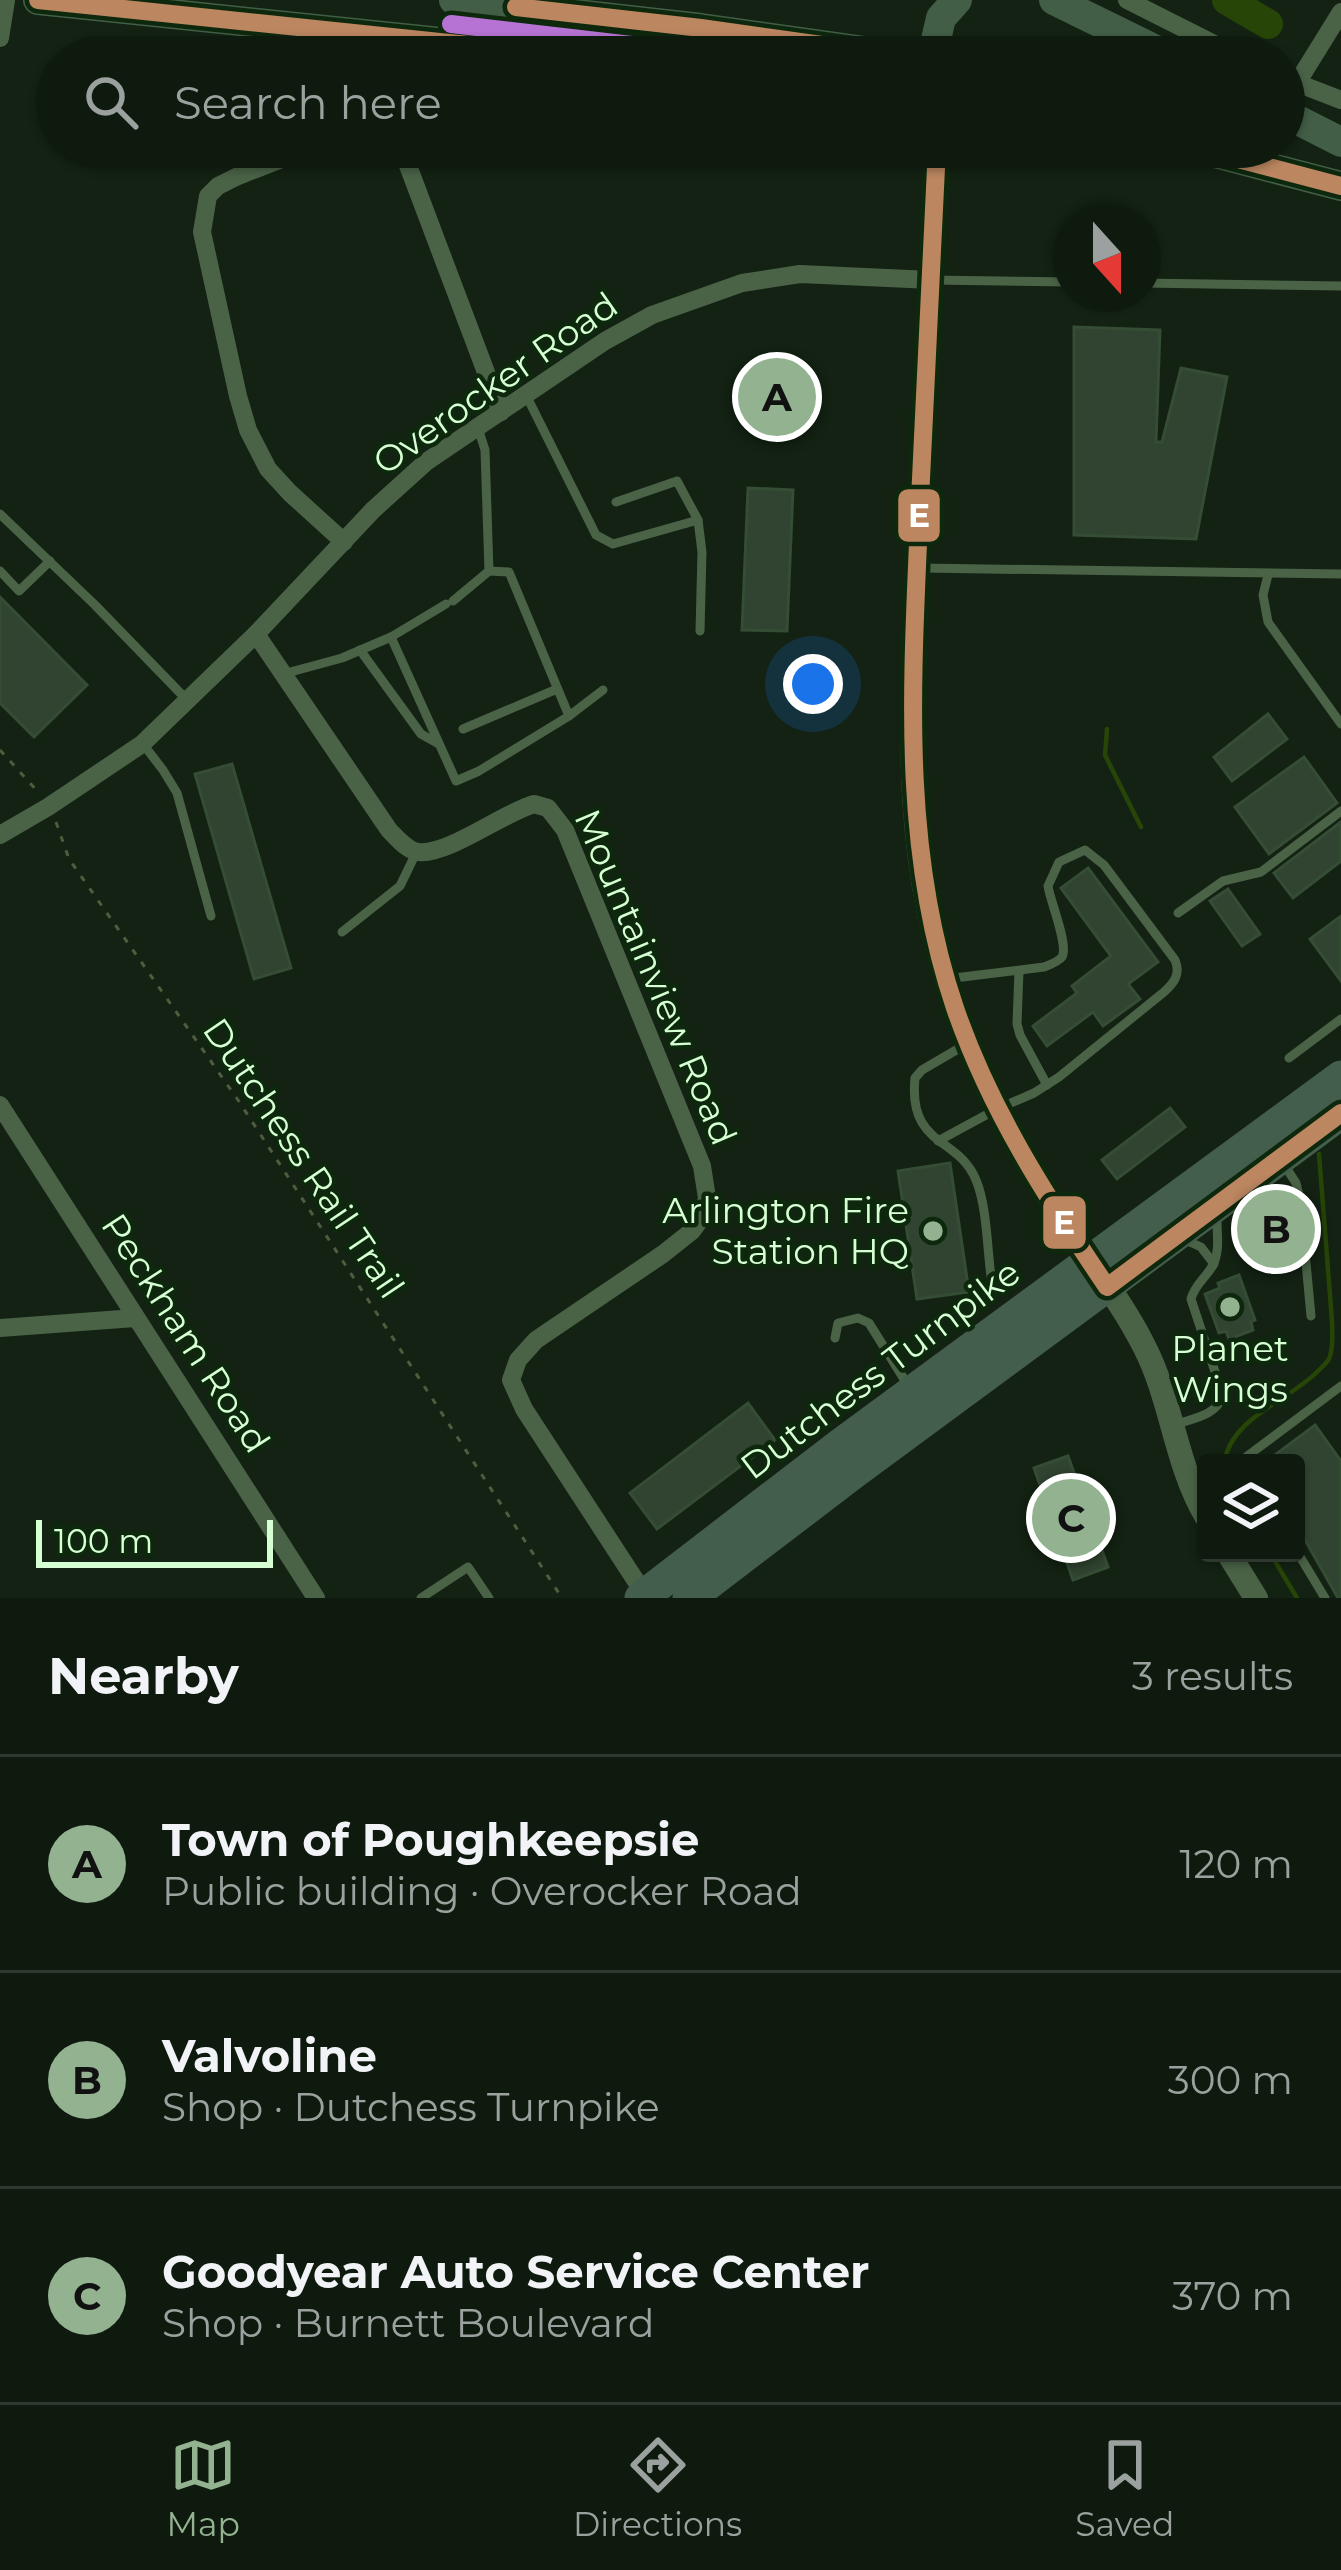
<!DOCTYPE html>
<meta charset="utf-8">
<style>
:root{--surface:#0e1a0e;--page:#1c271c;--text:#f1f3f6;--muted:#9ba19e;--line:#2e382e;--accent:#92b290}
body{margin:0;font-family:Montserrat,sans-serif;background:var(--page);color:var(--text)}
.controls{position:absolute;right:36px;bottom:36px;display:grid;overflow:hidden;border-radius:12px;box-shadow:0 3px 9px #0004}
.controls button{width:108px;height:108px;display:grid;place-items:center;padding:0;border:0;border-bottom:3px solid var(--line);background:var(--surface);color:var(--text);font:60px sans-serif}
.compass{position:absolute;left:1053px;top:204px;width:108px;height:108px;border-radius:50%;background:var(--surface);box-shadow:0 3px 9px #0004;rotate:159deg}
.scale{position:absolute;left:36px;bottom:30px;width:237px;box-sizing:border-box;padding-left:12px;border:6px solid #d6ffd4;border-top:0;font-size:33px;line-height:42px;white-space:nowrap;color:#d6ffd4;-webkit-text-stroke:9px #0d280d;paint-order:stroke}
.you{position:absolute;left:813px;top:684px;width:42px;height:42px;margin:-30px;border:9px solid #fff;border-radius:50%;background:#1a73e8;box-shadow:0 0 0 18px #1a73e833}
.badge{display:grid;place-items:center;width:78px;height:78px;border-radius:50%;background:var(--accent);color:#111;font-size:39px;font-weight:700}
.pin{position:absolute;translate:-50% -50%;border:6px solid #fff;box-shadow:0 3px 12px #0006}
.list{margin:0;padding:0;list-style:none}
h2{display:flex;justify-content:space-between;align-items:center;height:156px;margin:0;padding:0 48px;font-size:51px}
h2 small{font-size:39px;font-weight:400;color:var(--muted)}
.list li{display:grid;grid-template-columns:78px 1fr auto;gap:36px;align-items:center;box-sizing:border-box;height:216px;padding:0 48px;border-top:3px solid var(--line)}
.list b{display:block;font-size:45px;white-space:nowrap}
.list p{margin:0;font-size:39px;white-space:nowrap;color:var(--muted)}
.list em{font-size:39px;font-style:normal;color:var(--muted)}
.icon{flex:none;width:66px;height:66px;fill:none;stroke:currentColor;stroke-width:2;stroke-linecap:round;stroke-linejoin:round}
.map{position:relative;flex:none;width:1341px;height:1598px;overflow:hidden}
.search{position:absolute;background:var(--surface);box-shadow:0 3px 9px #0004;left:36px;right:36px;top:36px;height:132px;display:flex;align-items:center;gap:30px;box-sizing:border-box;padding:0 42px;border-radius:66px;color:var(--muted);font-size:45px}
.sheet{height:804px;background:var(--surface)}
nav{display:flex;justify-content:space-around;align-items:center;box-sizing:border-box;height:168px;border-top:3px solid var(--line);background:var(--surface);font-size:33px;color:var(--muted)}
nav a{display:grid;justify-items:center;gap:6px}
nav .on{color:var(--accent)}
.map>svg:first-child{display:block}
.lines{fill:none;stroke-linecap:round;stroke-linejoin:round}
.stream{stroke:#264506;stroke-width:4.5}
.river{stroke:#264506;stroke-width:30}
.building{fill:#314431;stroke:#354c35;stroke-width:3}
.path{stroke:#4f5c3e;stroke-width:3;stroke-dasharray:6 9;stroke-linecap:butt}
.service{stroke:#4a6347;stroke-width:9}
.minor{stroke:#4a6347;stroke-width:18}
.tertiary{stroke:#4a6347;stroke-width:24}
.primary{stroke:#425e46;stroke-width:30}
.trunk{stroke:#435e4c;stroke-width:33}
.bus-1-casing{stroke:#0d280d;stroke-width:27}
.bus-2-casing{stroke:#0d280d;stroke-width:27}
.bus-1{stroke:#bb8660;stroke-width:18}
.bus-2{stroke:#b673d3;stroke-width:18}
.poi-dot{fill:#92b290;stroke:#0d280d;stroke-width:4.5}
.labels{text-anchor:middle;stroke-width:9;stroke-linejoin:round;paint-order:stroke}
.street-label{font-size:36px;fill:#d6ffd4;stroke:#0d280d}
.poi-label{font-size:36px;fill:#d6ffd4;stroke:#0d280d;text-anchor:end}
.line-badge{stroke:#0d280d;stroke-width:4.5}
.badge-label{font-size:33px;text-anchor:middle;font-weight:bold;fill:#fff}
</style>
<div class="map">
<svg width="1341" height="1598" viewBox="0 0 1341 1598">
<rect width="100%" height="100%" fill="#132213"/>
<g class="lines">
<g class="stream">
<polyline points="1107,729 1105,755 1141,827"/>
<path d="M1224 1463C1231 1418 1286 1402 1316 1373 1320 1369 1326 1364 1329 1359 1334 1347 1332 1333 1332 1321L1319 1154"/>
<polyline points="1270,1553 1297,1598"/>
</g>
<polyline class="river" points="1227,0 1268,24"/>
</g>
<g class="building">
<polygon points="1074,327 1160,330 1156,442 1162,442 1181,368 1227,377 1196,539 1074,535"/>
<polygon points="748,488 793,490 787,631 742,630"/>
<polygon points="0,597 87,685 34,737 0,703"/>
<polygon points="1268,714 1287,739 1232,781 1214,757"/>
<polygon points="1304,757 1337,803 1269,854 1235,807"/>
<polygon points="232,764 291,968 254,979 195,774"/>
<polygon points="1341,822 1341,861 1293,898 1274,873"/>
<polygon points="1088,868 1158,962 1128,984 1140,999 1103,1026 1093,1012 1047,1046 1033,1026 1077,993 1072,986 1111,956 1061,888"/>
<polygon points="1228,889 1260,934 1242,946 1210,901"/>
<polygon points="1341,916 1341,981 1310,939"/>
<polygon points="1170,1108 1185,1127 1117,1179 1102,1160"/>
<polygon points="950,1163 969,1292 917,1299 898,1171"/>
<polygon points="1291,1206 1294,1249 1261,1251 1258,1208"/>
<polygon points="1239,1275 1255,1320 1251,1322 1253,1330 1229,1339 1226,1331 1219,1333 1205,1294 1220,1288 1218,1283"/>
<polygon points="748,1403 775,1440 657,1529 630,1493"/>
<polygon points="1315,1425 1341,1461 1341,1598 1338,1598 1296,1524 1296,1463 1264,1463"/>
<polygon points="1068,1456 1108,1567 1073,1580 1034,1468"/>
</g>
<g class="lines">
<g class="path">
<polyline points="0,750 39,793"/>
<polyline points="56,822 69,859 238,1100 562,1598"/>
</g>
<g class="service">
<polyline points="931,280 1071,282"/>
<polyline points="1143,283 1341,286"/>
<polyline points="526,395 596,535 613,544 698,520 702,552 700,631"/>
<polyline points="616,502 677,481 698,520"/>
<polyline points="0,514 95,605 188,701"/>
<polyline points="921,568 1341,574"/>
<polyline points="0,571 19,591 50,561"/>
<polyline points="1268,575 1263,595 1268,622 1341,724"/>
<polyline points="453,601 489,571"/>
<polyline points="391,637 446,604"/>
<polyline points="360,650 421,734 439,744"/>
<polyline points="283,674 342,658 391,637 456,781 479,771 569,716 509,572 489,571 485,450 478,428"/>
<polyline points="569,716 603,690"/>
<polyline points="463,729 557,689"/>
<polyline points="143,744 163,770 177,793 211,916"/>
<polyline points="1178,913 1223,881 1261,872 1341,811"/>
<polyline points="342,932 400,886 416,853"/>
<polyline points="1019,971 1017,1024 1020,1035 1047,1085"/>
<path d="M963 1046 922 1070 915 1078C908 1147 958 1136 976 1180 987 1206 987 1248 991 1276"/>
<polyline points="1289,1058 1341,1019"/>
<path d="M938 1141 997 1109 1034 1093 1059 1077 1164 992C1174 983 1181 974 1175 960L1104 865 1085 850 1059 862 1048 886C1050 901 1069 945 1062 957 1058 962 1049 965 1044 967L946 979"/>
<polyline points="1283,1163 1296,1183 1300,1199 1311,1316"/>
<polyline points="1181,1238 1201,1247 1214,1264"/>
<polyline points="835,1338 838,1323 858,1318 869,1323 909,1387"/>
<path d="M1177 1424C1195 1418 1216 1415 1223 1396L1191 1299C1195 1284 1206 1278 1213 1265 1221 1249 1216 1230 1217 1213"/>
<polyline points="1247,1463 1246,1457 1341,1386"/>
<polyline points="1296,1550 1325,1598"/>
<polyline points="421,1598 468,1567 489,1598"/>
</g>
<g class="minor">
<polyline points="1127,0 1240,57"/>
<polyline points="0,38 6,0"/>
<polyline points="1284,78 1341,100"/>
<polyline points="1297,83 1341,12"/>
<polyline points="312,147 238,176 218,186 208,196 202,232 238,396 248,430 268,469 290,493 344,542"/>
<polyline points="401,147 501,412"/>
<path d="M256 634 389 830C397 838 407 851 419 852 448 855 503 813 534 804L548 808 565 830 702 1166 707 1198 703 1216 692 1231 663 1254 536 1340 518 1360 511 1380 524 1409 647 1598"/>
<polyline points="0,835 48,807 142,744 256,634 373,510 426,462 605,341 652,315 742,283 800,274 931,280"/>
<polyline points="0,1105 316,1598"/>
<polyline points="0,1328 135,1318"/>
</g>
<g class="tertiary">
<path d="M444 39C468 33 486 23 497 0"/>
<path d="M937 147C931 271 926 395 920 520 911 704 896 862 966 1040 994 1111 1032 1176 1075 1239 1099 1274 1125 1308 1144 1346 1172 1400 1175 1463 1206 1516"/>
<polyline points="1228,1553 1256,1598"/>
</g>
<g class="primary">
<polyline points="38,0 585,57"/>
<polyline points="454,0 701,28 908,57"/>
<polyline points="1054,0 1170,57"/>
<polyline points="932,57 941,18 957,0"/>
<polyline points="1284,113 1341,142"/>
<polyline points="1192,147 1341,186"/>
</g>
<g class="trunk">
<polyline points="641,1598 840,1445 1341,1077"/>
<polyline points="689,1598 853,1473 1341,1113"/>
</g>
<g class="bus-1-casing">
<g id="bus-1">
<polyline points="38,0 585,57"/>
<polyline points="516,7 701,28 908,57"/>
<path d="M937 147C931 271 925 396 919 520 912 685 901 849 955 1008 990 1110 1047 1198 1107 1287L1341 1113"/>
<polyline points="1192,147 1341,186"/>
</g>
</g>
<g class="bus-2-casing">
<polyline id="bus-2" points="451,24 735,57"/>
</g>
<use href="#bus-1" class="bus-1"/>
<use href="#bus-2" class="bus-2"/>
</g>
<g class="poi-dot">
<circle cx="933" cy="1231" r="12"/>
<circle cx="1230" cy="1307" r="12"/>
</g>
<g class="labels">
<g class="street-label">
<text transform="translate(495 383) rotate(-35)" y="13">Overocker Road</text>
<text transform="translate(656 977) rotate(67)" y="13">Mountainview Road</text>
<text transform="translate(304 1158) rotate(56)" y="13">Dutchess Rail Trail</text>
<text transform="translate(186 1333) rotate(57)" y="13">Peckham Road</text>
<text transform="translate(880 1369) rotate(-37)" y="13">Dutchess Turnpike</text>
</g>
<g class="poi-label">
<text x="909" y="1223">Arlington Fire<tspan x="909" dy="41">Station HQ</tspan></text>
<text x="1230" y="1361" text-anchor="middle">Planet<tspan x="1230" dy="41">Wings</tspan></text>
</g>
</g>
<g class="line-badge">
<rect x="896" y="487" width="46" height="57" rx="12" fill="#bb8660"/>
<rect x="1041" y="1194" width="47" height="57" rx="12" fill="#bb8660"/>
</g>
<g class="badge-label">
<text x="919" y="527">E</text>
<text x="1064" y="1234">E</text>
</g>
</svg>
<div class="controls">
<button><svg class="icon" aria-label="layers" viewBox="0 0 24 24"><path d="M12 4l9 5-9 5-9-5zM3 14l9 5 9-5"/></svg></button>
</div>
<svg class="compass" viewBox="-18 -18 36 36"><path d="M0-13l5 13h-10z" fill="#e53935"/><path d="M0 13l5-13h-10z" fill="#9ba19e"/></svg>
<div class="scale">100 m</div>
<div class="you"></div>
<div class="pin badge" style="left:777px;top:397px">A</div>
<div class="pin badge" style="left:1276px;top:1229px">B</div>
<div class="pin badge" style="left:1071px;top:1518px">C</div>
<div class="search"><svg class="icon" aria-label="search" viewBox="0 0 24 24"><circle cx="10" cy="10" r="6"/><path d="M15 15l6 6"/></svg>Search here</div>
</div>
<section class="sheet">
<h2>Nearby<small>3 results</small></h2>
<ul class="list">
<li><span class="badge">A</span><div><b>Town of Poughkeepsie</b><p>Public building · Overocker Road</p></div><em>120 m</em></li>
<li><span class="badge">B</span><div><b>Valvoline</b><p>Shop · Dutchess Turnpike</p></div><em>300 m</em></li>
<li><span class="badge">C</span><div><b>Goodyear Auto Service Center</b><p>Shop · Burnett Boulevard</p></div><em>370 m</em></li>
</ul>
</section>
<nav>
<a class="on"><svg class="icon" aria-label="map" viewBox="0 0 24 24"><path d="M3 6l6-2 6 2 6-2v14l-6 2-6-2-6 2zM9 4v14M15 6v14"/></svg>Map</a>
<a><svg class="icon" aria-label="directions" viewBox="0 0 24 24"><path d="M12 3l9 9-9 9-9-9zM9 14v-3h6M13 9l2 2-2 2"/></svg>Directions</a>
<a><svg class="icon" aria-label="saved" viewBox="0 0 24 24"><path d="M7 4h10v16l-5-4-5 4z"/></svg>Saved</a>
</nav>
